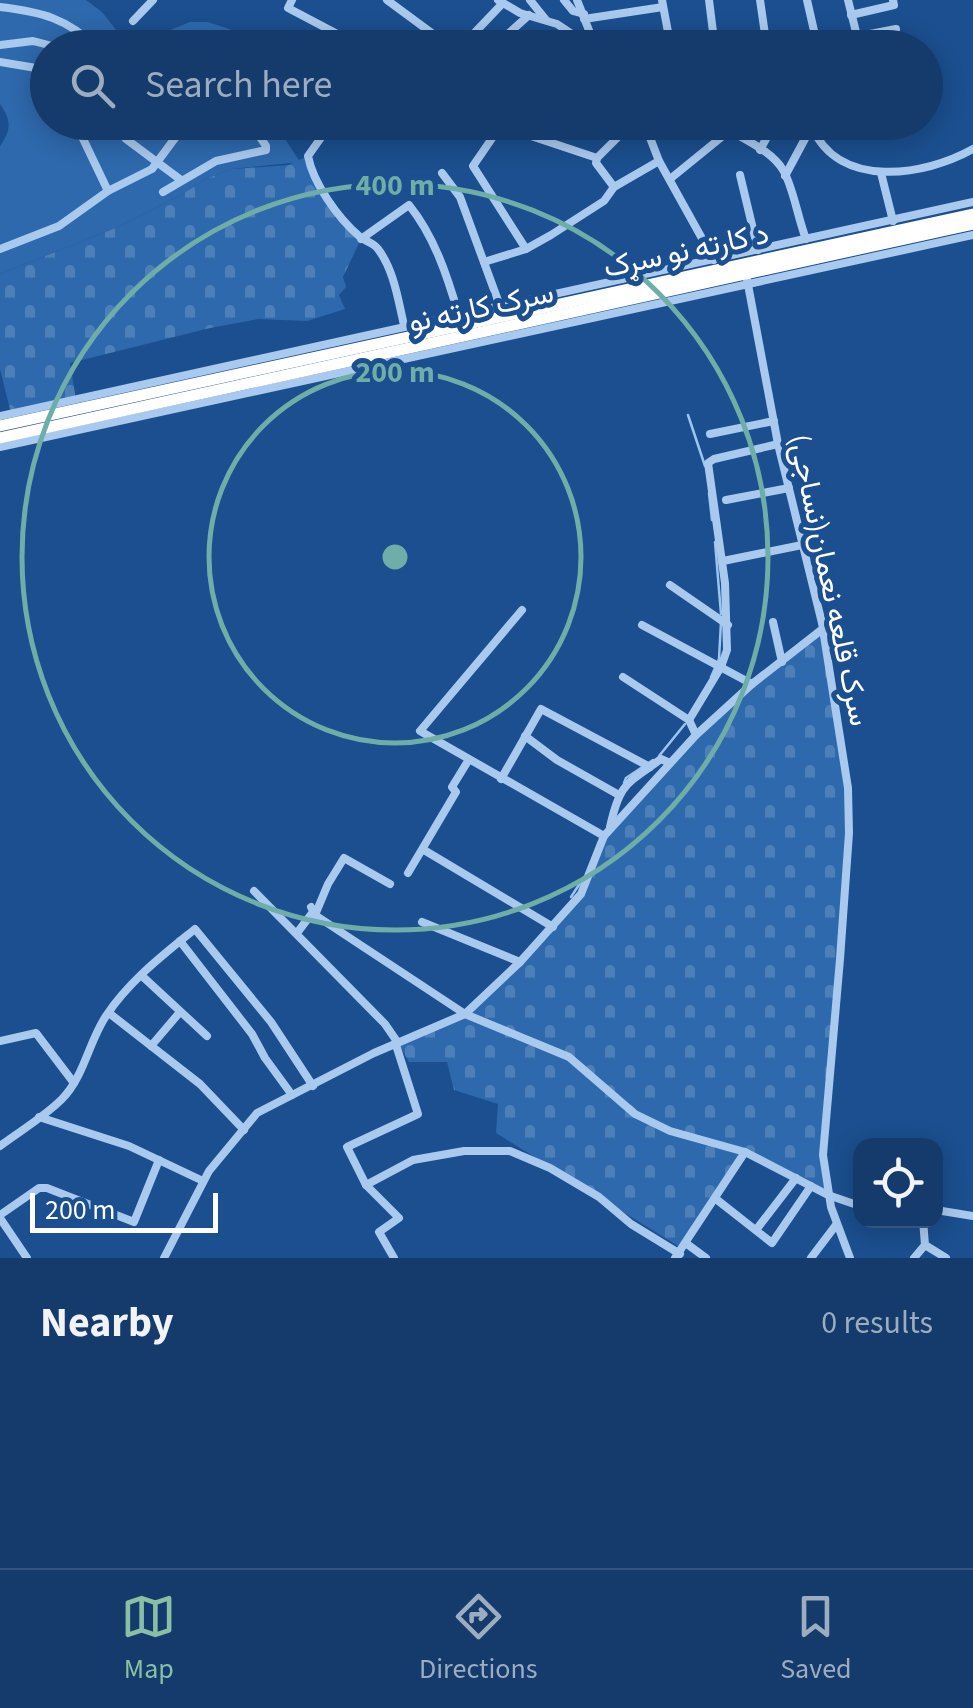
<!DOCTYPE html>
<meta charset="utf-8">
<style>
:root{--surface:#143b6b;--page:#214673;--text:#f1f3f6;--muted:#9dadc1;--line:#33557e;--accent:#8abfa5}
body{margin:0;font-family:"Source Sans 3",Vazirmatn,sans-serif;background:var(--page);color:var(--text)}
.controls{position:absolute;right:30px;bottom:30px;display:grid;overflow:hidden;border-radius:20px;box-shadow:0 5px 25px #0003}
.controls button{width:90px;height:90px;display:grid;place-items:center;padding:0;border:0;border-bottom:2px solid var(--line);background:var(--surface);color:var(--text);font:50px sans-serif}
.scale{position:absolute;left:30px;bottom:25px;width:188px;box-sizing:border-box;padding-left:10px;border:5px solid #fff;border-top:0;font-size:28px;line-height:35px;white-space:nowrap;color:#fff;-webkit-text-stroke:8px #1b4f8f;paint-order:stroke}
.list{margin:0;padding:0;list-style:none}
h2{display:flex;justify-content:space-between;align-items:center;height:130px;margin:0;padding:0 40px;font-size:42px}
h2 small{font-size:32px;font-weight:400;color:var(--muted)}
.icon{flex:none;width:55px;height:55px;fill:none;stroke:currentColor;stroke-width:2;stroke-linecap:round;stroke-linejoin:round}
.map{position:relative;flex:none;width:973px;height:1258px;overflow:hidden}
.search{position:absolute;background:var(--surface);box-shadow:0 5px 25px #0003;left:30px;right:30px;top:30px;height:110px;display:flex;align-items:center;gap:25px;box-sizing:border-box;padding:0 35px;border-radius:55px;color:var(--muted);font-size:38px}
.sheet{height:310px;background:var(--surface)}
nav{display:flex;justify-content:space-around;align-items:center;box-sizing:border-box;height:140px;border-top:2px solid var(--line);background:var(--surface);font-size:28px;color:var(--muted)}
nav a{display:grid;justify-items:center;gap:5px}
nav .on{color:var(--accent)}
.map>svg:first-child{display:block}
.green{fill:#2e69ad}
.cemetery{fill:url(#cemetery-stones)}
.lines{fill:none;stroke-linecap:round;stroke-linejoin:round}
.stream{stroke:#9cc4f0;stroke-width:2.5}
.minor{stroke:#a9c9ee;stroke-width:8}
.highway{stroke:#fff;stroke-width:11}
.ring{fill:none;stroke:#6fada8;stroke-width:5}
.labels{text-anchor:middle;stroke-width:10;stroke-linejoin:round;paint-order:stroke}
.street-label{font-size:30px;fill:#fff;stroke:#1b4f8f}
.centre{fill:#6fada8;stroke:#1b4f8f;stroke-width:5}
.ring-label{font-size:30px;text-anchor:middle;font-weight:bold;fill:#6fada8;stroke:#1b4f8f;stroke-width:10;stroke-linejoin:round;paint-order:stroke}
</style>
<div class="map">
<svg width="973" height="1258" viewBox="0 0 973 1258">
<defs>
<pattern id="cemetery-stones" width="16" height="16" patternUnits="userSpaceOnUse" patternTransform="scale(2.5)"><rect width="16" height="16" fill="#2e69ad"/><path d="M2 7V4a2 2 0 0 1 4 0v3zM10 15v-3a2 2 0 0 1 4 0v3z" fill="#4d80b9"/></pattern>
</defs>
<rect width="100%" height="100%" fill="#1b4f8f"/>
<path class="green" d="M0 0H86L102 12 117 31 151 38 190 22H208L247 35 267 47 48 48V122L262 123 270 132 278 128 300 162 231 169 208 178 179 196 113 229 0 274V146C12 129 11 120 0 104Z"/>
<g class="cemetery">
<polygon points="308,156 334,209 361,239 343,277 346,287 339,295 345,309 307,321 258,319 210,328 70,363 76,399 11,413 0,369 0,274 113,229 179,196 208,178 231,169 288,165"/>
<polygon points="820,631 848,788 849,833 823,1155 828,1195 745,1153 678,1246 496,1133 498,1104 454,1090 447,1062 409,1062 398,1043 465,1014 581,894 604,836 696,735"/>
</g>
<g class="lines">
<g class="stream">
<polyline points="688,415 705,466"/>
<polyline points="709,493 712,520"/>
<polyline points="715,542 721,614"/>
<polyline points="711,677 719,659 721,622"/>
<polyline points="659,756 685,724"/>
<polyline points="624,783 626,778 653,760"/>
<polyline points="571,897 584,877"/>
</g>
<g class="minor">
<polyline points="292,0 288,8 364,48"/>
<polyline points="387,0 452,48"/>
<polyline points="498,0 520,13 557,24 593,48"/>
<polyline points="530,0 546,20"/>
<polyline points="564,0 573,11 584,14"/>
<polyline points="577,0 596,48"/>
<polyline points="662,0 671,48"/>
<polyline points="709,0 715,48"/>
<polyline points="760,0 767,48"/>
<polyline points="807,0 817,44"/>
<polyline points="848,0 857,36"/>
<path d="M0 7C42 12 66 18 98 48"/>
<polyline points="851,15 894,5 893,0"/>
<polyline points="584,19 663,7"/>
<polyline points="133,21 153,0"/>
<polyline points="499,42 529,15"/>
<polyline points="0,45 33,41 60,48"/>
<polyline points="460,48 502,4"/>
<polyline points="562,48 575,37"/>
<polyline points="797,48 896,29"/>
<polyline points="0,62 48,70"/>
<polyline points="75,122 108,191"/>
<polyline points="111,122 126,139 181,180"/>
<path d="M348 122 325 132 308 156C313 183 338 218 359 236 365 242 373 242 378 249 394 270 398 300 404 325"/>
<polyline points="471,122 497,131 513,130 597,158 596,163 614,187"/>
<polyline points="644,122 659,161 714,260"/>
<path d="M718 122C737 138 769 147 783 170 793 186 798 219 806 239"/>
<path d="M812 127C839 190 925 176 973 149"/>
<polyline points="497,131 473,166 526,249"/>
<polyline points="760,150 775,122"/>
<polyline points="597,158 633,122"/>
<polyline points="442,173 460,197 500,306"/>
<polyline points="881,173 893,221"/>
<polyline points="740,175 758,250"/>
<polyline points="785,176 814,122"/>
<polyline points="670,179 729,131"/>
<polyline points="163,192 216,161 266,150 266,146 250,122"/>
<path d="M361 239 409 205C434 236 447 275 458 313"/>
<polyline points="0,249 59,226 108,191 152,169 178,134 182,122"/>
<polyline points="484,262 526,249 551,235 604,201 614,187 659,161"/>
<polyline points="746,274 778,444 822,623 848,788 849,833 840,959 823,1155 831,1207 850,1258"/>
<polyline points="0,416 973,202"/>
<polyline points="710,434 774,421"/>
<polyline points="0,447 973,235"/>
<polyline points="726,500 789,488"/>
<polyline points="723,561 802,545"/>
<polyline points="670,585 728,625"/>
<polyline points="522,610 420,731 604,836"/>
<polyline points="773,622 782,662"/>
<polyline points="642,625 752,684"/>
<polyline points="623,677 689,720 696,735"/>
<polyline points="689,720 721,667 727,650 725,583 708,463 714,459 778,444"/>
<polyline points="525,736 557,760 619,795"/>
<polyline points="501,779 541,709 650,767"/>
<path d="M610 827C620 782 627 784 661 759L670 763"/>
<polyline points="424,850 553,927"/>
<polyline points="408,873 456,792 452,787 468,761"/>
<polyline points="254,891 385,1024 398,1043"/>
<polyline points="311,907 315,915 465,1014 569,1057 635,1114 670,1131 745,1152 828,1195 860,1206"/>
<polyline points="315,915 328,884 344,858 390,884"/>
<polyline points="422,922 520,962"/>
<polyline points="297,933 313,912"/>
<polyline points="180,941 252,1034 265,1058 292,1095"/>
<polyline points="141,975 207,1036"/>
<polyline points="109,1013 200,1084 244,1130"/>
<polyline points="0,1041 36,1033 74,1083"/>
<polyline points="151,1046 180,1012"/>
<polyline points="39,1117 129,1146 203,1181"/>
<path d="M0 1146C20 1131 44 1117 62 1099 84 1077 89 1041 106 1016 129 981 163 955 195 929L271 1022 313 1086"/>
<polyline points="366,1185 413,1160 464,1151 510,1151 550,1168 599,1197 631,1224 680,1254"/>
<polyline points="716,1199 772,1243 811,1186"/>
<polyline points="936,1210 973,1216"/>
<polyline points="0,1215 39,1188 47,1188 134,1222 159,1160"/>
<polyline points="0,1218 27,1258"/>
<polyline points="756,1230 796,1178"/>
<polyline points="687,1244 706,1258"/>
<polyline points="925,1245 946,1258"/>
<polyline points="164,1258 209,1171 257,1113 374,1053 465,1014 520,962 581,894 604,836 696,735 752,684 820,631"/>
<polyline points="394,1258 379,1232 399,1218 366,1185 347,1147 418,1114 396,1045"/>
<polyline points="675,1258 745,1152"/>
<polyline points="811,1258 836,1225"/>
<polyline points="914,1258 925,1245 923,1220"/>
</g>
<g class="highway">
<polyline points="0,426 973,214"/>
<polyline points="0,438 973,224"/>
</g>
</g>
<g class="ring">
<circle cx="395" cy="557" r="186"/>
<circle cx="395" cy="557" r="373"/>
</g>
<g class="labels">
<g class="street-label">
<text transform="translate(686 250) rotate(-12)" y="10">د کارته نو سړک</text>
<text transform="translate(481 307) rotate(-12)" y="10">سرک کارته نو</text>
<text transform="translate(830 580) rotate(78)" y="10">سرک قلعه نعمان(نساجی)</text>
</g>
</g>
<circle cx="395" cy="557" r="15" class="centre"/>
<g class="ring-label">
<text x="395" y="195">400 m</text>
<text x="395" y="382">200 m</text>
</g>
</svg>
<div class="controls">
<button><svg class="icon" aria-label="locate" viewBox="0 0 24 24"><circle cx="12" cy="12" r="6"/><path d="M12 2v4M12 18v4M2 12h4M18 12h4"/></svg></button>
</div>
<div class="scale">200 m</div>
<div class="search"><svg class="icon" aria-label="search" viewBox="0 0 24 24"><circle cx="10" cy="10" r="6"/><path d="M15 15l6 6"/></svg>Search here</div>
</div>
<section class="sheet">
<h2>Nearby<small>0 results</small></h2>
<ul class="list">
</ul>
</section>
<nav>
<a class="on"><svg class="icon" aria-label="map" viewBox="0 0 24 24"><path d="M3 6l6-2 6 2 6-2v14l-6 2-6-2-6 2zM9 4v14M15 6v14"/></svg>Map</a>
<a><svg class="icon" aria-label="directions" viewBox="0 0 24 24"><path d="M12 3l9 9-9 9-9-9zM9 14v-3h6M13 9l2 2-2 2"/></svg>Directions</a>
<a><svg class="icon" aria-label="saved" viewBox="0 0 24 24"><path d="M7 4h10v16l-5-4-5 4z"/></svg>Saved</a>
</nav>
